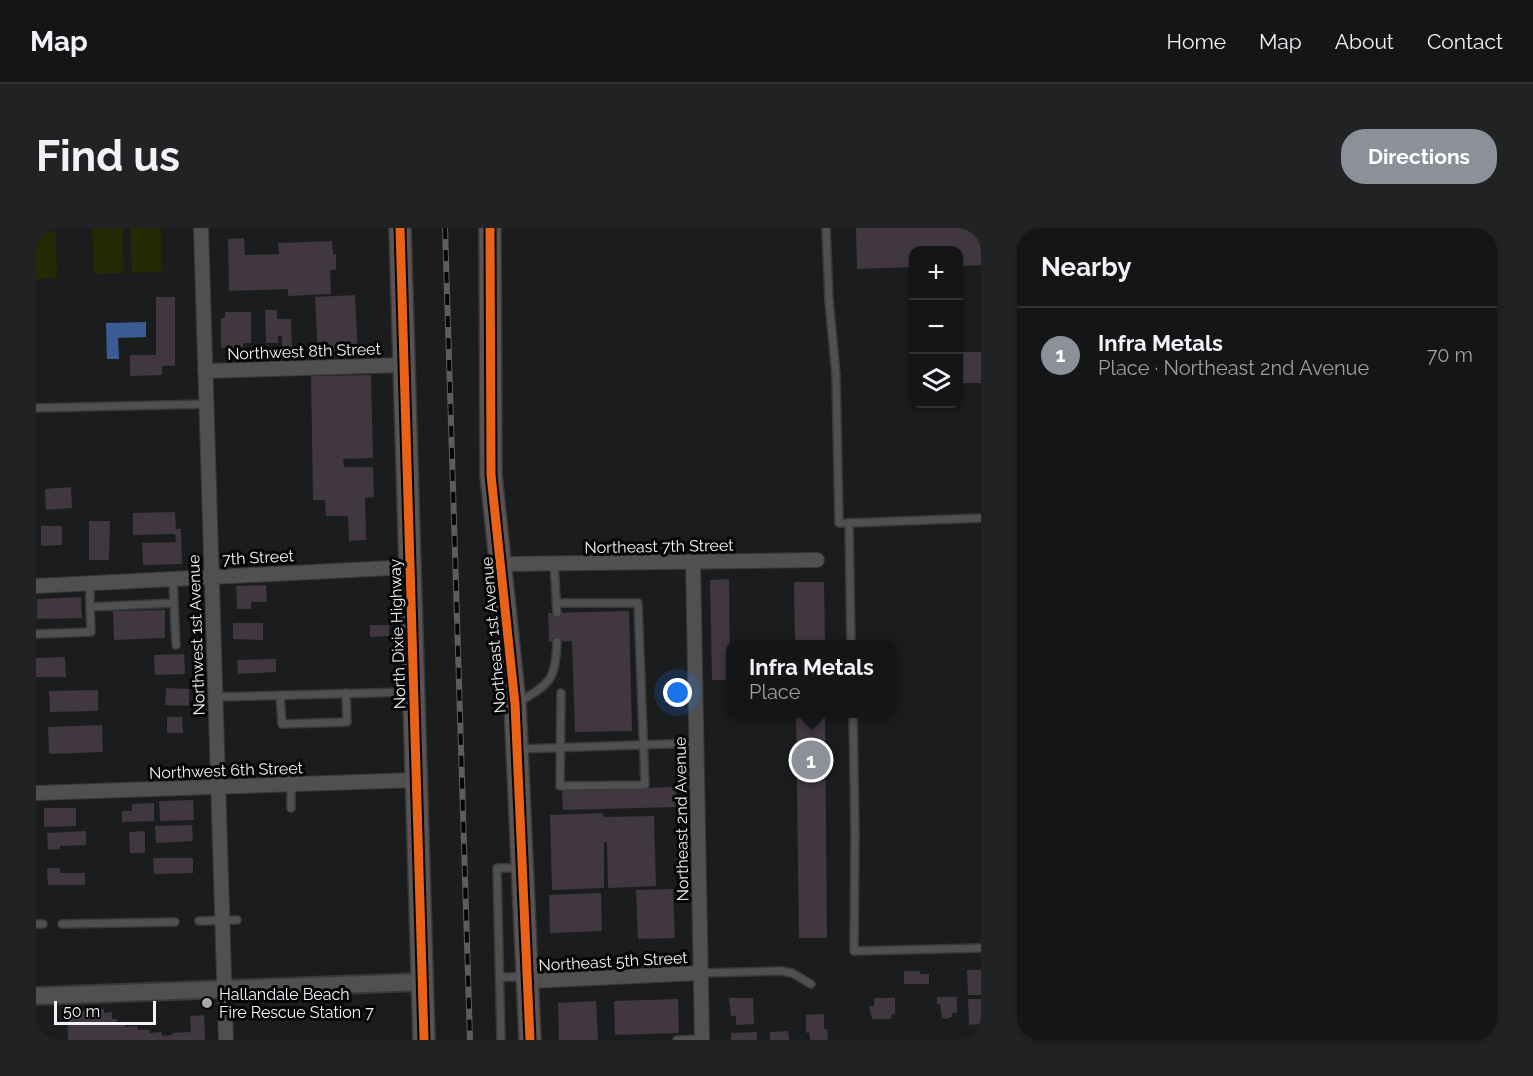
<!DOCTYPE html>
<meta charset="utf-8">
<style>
:root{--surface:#141516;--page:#212223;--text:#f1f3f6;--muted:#9d9fa1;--line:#333435;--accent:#8c9099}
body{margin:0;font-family:Raleway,sans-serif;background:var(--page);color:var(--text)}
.controls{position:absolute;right:18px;top:18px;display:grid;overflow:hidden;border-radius:12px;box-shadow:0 2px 4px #0004}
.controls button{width:54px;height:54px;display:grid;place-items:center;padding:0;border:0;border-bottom:2px solid var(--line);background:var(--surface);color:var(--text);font:30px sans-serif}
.scale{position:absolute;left:18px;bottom:15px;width:102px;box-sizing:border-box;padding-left:6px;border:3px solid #f2f3f6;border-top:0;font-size:16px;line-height:21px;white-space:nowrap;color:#f2f3f6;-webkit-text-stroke:4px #050607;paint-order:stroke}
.you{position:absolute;left:642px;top:465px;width:21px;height:21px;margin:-15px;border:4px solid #fff;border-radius:50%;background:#1a73e8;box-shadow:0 0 0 9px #1a73e833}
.badge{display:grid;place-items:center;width:39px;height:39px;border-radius:50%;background:var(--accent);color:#fff;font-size:20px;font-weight:700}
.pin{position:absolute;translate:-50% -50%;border:3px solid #fff;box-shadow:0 2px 6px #0006}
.popup{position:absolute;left:690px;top:412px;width:171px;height:78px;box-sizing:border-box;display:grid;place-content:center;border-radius:12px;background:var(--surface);filter:drop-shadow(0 2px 4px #0005);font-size:20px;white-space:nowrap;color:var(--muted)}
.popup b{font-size:22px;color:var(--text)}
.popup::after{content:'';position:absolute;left:50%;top:100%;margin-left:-12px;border:12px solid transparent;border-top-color:var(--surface)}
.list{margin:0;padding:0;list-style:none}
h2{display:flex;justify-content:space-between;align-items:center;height:78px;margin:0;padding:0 24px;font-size:26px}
h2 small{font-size:20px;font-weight:400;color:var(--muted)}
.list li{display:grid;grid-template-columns:39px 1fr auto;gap:18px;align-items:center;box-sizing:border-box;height:96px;padding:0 24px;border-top:2px solid var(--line)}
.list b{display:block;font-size:22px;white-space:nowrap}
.list p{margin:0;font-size:20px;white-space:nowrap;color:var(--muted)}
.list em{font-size:20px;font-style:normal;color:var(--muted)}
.icon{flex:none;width:33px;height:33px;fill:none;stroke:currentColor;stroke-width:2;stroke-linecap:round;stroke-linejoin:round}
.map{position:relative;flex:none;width:945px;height:812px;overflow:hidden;border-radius:24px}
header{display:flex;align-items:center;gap:36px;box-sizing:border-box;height:84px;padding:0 30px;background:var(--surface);border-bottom:2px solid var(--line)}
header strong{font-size:28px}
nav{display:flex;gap:33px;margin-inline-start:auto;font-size:21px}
.intro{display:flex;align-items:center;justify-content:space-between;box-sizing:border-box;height:144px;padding:0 36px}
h1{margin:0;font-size:42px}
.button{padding:15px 27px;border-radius:24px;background:var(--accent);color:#fff;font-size:21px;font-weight:700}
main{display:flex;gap:36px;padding:0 36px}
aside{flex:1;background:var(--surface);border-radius:24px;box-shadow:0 2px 4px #0004}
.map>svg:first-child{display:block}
.green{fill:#232a04}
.water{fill:#3b5c92}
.building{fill:#40373f}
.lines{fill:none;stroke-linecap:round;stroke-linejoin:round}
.service-casing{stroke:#38393b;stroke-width:10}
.minor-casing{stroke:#38393b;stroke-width:16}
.tertiary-casing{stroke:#38393b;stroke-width:20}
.primary-casing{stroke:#38393b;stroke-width:24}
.service{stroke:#505052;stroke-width:7}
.minor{stroke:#505052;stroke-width:14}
.tertiary{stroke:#505052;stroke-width:16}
.primary{stroke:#595451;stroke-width:21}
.rail-casing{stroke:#5c5d5f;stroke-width:6}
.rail{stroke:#050607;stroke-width:4;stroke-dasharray:11;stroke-linecap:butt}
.cycleway-casing{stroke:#050607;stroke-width:13}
.cycleway{stroke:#ea6118;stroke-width:9}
.poi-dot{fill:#a7a8aa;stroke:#050607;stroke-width:2}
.labels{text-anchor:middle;stroke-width:6;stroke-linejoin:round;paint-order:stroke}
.street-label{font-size:16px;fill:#f2f3f6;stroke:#050607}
.poi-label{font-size:16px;fill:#f2f3f6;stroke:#050607;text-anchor:start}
</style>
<header>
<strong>Map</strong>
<nav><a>Home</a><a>Map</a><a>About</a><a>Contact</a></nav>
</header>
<div class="intro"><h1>Find us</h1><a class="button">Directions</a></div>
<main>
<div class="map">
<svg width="945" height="812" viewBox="0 0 945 812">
<rect width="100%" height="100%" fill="#1b1c1e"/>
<g class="green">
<polygon points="56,0 87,0 88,45 58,46"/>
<polygon points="94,0 125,0 126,44 96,45"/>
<polygon points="20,3 21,50 0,51 0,4"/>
</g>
<polygon class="water" points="110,94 110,109 82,110 83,131 71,131 70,95"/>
<g class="building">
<polygon points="820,0 945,0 945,37 922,38 922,22 878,22 878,39 821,41"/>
<polygon points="208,10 209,27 243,26 242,15 296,13 297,26 300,26 300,42 294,42 295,66 252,68 252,61 193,63 192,11"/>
<polygon points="319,67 322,128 282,130 279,69"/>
<polygon points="120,69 139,69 139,138 126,138 126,147 94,148 94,127 120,127"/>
<polygon points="229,82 241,82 241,91 255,91 256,120 246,121 246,108 242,108 242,115 230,115"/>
<polygon points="189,84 215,84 215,115 207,115 207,120 185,120 185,90 189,90"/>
<rect x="922" y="124" width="23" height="31"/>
<polygon points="335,147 337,230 307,231 308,239 337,239 338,269 329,270 330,312 313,313 312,288 290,288 289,272 277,272 275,148"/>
<polygon points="35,259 36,280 10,282 9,261"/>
<polygon points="139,284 140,301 145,301 146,336 107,337 106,315 140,314 139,306 97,307 97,285"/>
<polygon points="53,293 74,293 73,332 53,332"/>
<polygon points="5,298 26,298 26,317 5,318"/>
<polygon points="693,351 694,452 676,452 674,352"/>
<polygon points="758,354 788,354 789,416 759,416"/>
<polygon points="230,357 231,374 215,374 215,381 201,381 200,358"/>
<polygon points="45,369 46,390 1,391 1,371"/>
<polygon points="129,382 129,410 78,412 77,383"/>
<polygon points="593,383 596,503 539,504 536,413 513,414 512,385"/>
<polygon points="197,395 227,395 227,412 197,411"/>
<polygon points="334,397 353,397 353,408 334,409"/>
<polygon points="148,426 149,446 119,447 118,427"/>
<polygon points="29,429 30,449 0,449 0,430"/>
<polygon points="240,431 240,444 202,446 201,432"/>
<polygon points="130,460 153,461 153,478 129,477"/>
<polygon points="62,462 62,483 14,484 13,463"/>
<polygon points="760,486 789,486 791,710 763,710"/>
<polygon points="131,489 146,489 147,505 131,505"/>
<polygon points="66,497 67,524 13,526 12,499"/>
<polygon points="640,559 640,579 527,582 526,562"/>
<polygon points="157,572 158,592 124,593 123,573"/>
<polygon points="118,575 118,593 86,594 86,583 96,583 96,576"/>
<polygon points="8,580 40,580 40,598 8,599"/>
<polygon points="566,585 568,589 618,588 620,658 572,660 571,614 568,614 568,660 516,662 514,587"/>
<polygon points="156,597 157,613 120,615 119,598"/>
<polygon points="50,603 50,617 24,618 24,621 12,622 11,605"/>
<polygon points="109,603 109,625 94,625 93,604"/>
<polygon points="117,630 157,630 157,645 118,646"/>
<polygon points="11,640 24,640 24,645 49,645 49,657 12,657"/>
<polygon points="637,661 639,710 602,711 600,662"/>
<polygon points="565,665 566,703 514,705 513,667"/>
<polygon points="931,742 945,742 945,767 932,767"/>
<polygon points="868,743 884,743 884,746 893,746 893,756 868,756"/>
<polygon points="901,769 921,769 921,785 916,785 916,789 913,789 913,791 906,790 904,776 901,776"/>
<polygon points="693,770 717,770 718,796 700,797 700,788 695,788"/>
<polygon points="838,770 859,770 859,786 855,787 855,791 836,791 833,778 838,778"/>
<polygon points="642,771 643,805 579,807 578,773"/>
<polygon points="932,771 945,771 945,796 933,797"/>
<polygon points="560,773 562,812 523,812 522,775"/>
<polygon points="68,781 68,785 76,784 76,791 81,791 81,796 89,796 89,799 101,798 102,802 114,802 114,805 126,804 126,808 136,807 136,805 155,804 154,788 168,787 169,812 32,812 31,784"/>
<polygon points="788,786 788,801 791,801 792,812 774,812 773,804 770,805 770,787"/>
<polygon points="752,803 753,812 734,812 734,804"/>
<polygon points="721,804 721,812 695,812 695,805"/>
</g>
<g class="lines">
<g class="service-casing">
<g id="service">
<polyline points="790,0 793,72 800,147 803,295 813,295"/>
<polyline points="0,180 170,176"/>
<polyline points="518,336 521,385"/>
<polyline points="54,355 54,379"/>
<polyline points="138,375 140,417"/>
<polyline points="520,375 602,375 609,557 524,558 525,465"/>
<polyline points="0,406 55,404 54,379 138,375 137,350"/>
<polyline points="815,416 813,295 945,290"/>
<polyline points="244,467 246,496 311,494 310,465"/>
<polyline points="179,469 375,464"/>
<path d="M483 474C515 455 519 452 521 414"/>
<polyline points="817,486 819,604 818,723 945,720"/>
<polyline points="484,521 661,515"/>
<polyline points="255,556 255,580"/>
<polyline points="163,693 201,692"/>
<polyline points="0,696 7,696"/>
<polyline points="26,696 139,694"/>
<polyline points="664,745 745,743 756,745 775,756"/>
<polyline points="464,749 490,749"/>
<polyline points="465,812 461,640 485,640"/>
<polyline points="641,812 666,811"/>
</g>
</g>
<g class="minor-casing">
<g id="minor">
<polyline points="165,0 190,812"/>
<polyline points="169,143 368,137"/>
<polyline points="657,334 666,812"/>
<polyline points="466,336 781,332"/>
<polyline points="0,358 374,339"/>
<polyline points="0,565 380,552"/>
<polyline points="493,753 664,745"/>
</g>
</g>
<g class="tertiary-casing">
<polyline id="tertiary" points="0,768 386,754"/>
</g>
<g class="primary-casing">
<g id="primary">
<polyline points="364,0 388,812"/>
<polyline points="454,0 455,247 479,476 494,812"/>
</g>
</g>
<use href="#service" class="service"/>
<use href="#minor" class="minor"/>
<use href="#tertiary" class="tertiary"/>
<use href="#primary" class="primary"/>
<g class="rail-casing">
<polyline id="rail" points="409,0 434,812"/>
</g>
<use href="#rail" class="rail"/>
<g class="cycleway-casing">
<g id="cycleway">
<polyline points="364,0 388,812"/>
<polyline points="454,0 455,247 479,476 494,812"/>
</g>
</g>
<use href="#cycleway" class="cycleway"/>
</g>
<circle class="poi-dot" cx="171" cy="775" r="6"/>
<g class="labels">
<g class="street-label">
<text transform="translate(268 123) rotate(-2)" y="6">Northwest 8th Street</text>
<text transform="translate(623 318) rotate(-1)" y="6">Northeast 7th Street</text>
<text transform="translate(222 329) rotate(-3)" y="6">7th Street</text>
<text transform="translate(361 406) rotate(-92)" y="6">North Dixie Highway</text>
<text transform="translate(160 407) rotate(-92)" y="6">Northwest 1st Avenue</text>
<text transform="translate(457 407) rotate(-95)" y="6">Northeast 1st Avenue</text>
<text transform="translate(190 542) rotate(-2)" y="6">Northwest 6th Street</text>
<text transform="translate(645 591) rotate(-91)" y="6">Northeast 2nd Avenue</text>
<text transform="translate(577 733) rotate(-3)" y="6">Northeast 5th Street</text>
</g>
<g class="poi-label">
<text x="183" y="772">Hallandale Beach<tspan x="183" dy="18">Fire Rescue Station 7</tspan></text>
</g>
</g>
</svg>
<div class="controls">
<button>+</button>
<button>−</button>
<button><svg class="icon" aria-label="layers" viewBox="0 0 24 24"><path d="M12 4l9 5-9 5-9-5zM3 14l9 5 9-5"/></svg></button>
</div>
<div class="scale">50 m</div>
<div class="you"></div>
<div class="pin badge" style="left:775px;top:532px">1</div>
<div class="popup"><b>Infra Metals</b>Place</div>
</div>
<aside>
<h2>Nearby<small></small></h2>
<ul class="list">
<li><span class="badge">1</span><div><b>Infra Metals</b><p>Place · Northeast 2nd Avenue</p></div><em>70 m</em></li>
</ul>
</aside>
</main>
